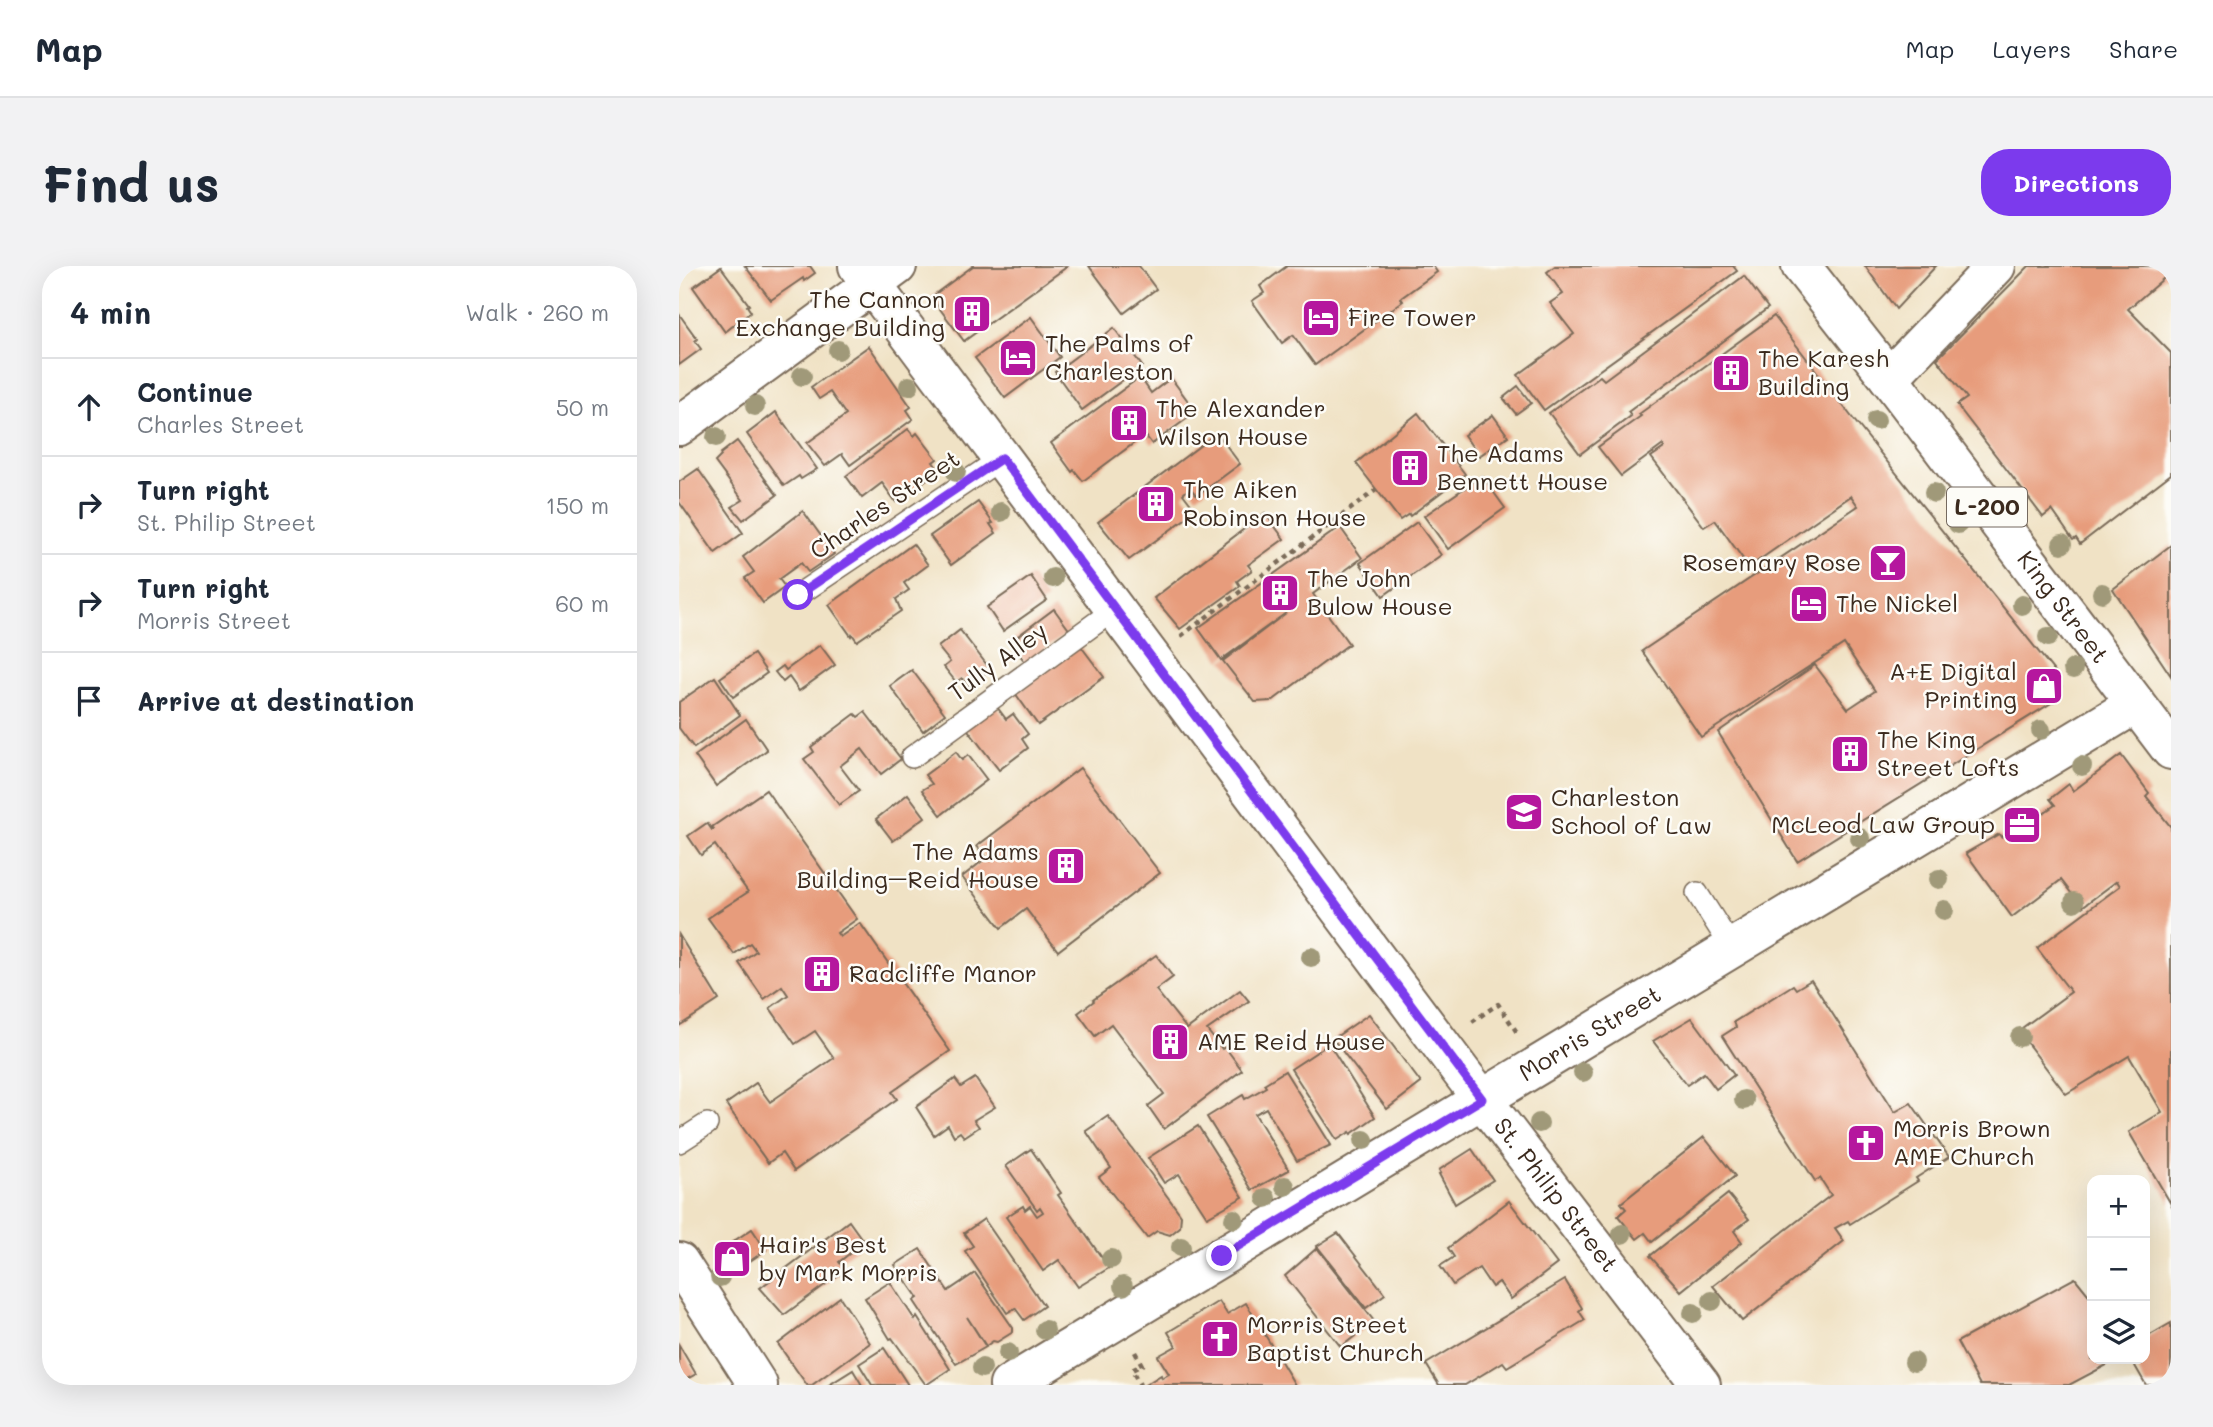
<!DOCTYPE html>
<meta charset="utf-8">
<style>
:root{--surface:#fff;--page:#f2f2f3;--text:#1f2937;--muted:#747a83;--line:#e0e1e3;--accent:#7c3aed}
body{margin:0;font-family:Mali,sans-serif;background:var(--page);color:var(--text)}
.controls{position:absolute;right:21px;bottom:21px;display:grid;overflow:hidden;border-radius:14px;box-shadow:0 7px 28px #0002}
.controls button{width:63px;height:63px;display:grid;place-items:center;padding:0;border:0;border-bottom:2px solid var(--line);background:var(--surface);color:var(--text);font:35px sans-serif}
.stop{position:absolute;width:21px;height:21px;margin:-16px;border:5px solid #7c3aed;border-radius:50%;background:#fff}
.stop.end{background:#7c3aed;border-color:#fff;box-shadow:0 2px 7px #0008}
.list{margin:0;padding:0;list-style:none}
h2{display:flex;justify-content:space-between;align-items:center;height:91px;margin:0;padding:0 28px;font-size:30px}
h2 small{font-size:23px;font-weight:400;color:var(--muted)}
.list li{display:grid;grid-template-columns:46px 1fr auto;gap:21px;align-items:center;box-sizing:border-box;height:98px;padding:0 28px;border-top:2px solid var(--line)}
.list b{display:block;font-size:26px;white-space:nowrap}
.list p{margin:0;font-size:23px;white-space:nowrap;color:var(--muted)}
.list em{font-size:23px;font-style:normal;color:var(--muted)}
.icon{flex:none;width:38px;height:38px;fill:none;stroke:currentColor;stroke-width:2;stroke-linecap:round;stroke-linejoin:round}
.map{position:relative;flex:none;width:1492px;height:1119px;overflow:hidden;border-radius:28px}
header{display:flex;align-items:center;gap:42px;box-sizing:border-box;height:98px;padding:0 35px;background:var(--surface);border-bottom:2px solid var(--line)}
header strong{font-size:33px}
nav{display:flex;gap:38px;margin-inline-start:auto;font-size:24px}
.intro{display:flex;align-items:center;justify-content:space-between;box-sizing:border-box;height:168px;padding:0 42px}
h1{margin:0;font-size:49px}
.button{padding:18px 32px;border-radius:28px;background:var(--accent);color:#fff;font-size:24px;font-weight:700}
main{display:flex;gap:42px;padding:0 42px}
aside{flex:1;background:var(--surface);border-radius:28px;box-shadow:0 7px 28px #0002}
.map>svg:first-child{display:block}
.building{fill:#e79c7b}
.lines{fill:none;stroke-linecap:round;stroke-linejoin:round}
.service-casing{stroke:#7a6a58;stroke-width:24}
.minor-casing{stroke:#7a6a58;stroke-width:42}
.tertiary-casing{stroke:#7a6a58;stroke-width:42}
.secondary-casing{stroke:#7a6a58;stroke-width:42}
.primary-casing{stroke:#7a6a58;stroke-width:42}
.path{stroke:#7a6a58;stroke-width:4.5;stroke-dasharray:5 5;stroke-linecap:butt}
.service{stroke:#fff;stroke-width:21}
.minor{stroke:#fff;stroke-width:38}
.tertiary{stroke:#fff;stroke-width:38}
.secondary{stroke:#fff;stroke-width:38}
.primary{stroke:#fff;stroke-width:38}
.tree{fill:#a09979}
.route{stroke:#7c3aed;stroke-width:9}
.labels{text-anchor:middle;stroke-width:5;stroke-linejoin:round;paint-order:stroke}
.shield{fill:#fdfcf7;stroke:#75695f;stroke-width:2}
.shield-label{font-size:23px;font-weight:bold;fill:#3b2a1e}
.poi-label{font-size:24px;fill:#3b2a1e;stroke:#fdfcf7;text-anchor:start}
.street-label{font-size:24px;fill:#3b2a1e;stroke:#fdfcf7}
</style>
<header>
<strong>Map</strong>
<nav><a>Map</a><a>Layers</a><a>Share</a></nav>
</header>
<div class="intro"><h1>Find us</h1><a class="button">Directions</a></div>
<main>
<aside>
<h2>4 min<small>Walk · 260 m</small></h2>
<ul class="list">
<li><svg class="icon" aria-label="ahead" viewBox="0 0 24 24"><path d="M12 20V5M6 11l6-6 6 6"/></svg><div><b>Continue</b><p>Charles Street</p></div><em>50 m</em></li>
<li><svg class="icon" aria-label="right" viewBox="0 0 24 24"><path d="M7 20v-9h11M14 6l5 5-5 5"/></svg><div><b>Turn right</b><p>St. Philip Street</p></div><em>150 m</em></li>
<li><svg class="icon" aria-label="right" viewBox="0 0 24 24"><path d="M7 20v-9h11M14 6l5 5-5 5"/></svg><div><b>Turn right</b><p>Morris Street</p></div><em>60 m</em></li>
<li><svg class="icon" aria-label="arrive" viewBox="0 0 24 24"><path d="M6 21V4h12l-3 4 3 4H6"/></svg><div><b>Arrive at destination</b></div></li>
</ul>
</aside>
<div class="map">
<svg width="1492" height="1119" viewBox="0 0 1492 1119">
<rect width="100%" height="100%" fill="#fdfcf7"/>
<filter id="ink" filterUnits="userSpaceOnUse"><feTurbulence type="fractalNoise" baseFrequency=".0143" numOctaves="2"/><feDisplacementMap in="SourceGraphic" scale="14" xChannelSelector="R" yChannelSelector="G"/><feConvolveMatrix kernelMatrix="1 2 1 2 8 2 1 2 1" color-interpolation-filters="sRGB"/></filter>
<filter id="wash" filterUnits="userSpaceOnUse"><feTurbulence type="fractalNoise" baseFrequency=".00686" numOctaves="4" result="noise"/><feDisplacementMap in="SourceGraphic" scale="28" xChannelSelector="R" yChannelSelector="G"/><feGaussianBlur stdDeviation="1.57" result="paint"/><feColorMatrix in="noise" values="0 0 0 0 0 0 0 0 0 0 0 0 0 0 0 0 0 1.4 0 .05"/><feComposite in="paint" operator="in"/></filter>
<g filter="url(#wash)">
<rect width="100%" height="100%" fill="#f0e2c5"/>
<g id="blocks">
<g class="building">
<polygon points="66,0 131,0 136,7 125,15 124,12 92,34"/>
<polygon points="294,0 389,0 285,75 252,31"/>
<polygon points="410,0 460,0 477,23 445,47"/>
<polygon points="608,0 754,0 758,6 722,32 724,35 636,99 614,69 603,77 573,35 585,27 581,20"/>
<polygon points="876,0 1054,0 1058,5 865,144 839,109 895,68 871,37 884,28 868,6"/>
<polygon points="1186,0 1257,0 1217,43"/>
<polygon points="1350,0 1492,0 1492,6 1449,43 1492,87 1492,208 1401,278 1397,272 1394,274 1373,244 1364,251 1278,139 1288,132 1258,93"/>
<polygon points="42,1 70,39 68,40 72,46 46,66 14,21"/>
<polygon points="1065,10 1089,42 949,146 952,150 901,188 870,147 921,110 925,114"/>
<polygon points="0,48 18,73 16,75 22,83 0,99"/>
<polygon points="1095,50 1175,154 1378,409 1383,422 1377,434 1118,595 1039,466 1136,399 1169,443 1196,425 1165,378 1022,471 963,385 1179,240 1172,230 1070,301 1036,254 1025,261 972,191 985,182 984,179 942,210 919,181 962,150 960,148"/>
<polygon points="352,51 381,91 326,132 296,92"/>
<polygon points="435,62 463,100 403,144 376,106"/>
<polygon points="190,80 232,141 228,144 234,153 171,199 163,188 146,200 128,177 167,149 151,126 140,133 132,121"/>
<polygon points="461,111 472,127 492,112 517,146 473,178 466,169 404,215 395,204 393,206 372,177"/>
<polygon points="839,120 852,137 837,148 824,132"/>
<polygon points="97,146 138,203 122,213 120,210 105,220 68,168"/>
<polygon points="739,147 786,208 731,250 730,248 721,254 677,197"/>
<polygon points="814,149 829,170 800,190 785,169"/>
<polygon points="229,163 235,170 238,167 258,193 254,196 260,204 217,236 203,217 183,232 167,210"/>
<polygon points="538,167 561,198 518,230 511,222 504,228 517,245 450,294 419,256"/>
<polygon points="58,175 98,229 64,254 53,241 64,234 36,196 42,190 41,188"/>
<polygon points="19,203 64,267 36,287 0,236 0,216"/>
<polygon points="803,210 826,242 769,283 745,250"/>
<polygon points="299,236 314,257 311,258 317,267 272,299 251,270"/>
<polygon points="124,245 155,288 129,306 122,297 100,313 106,321 84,337 66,312 75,306 64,291"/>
<polygon points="586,247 605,273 569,299 573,304 558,315 561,320 501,363 475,332"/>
<polygon points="738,256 762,289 704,330 681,297"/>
<polygon points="661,261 683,292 634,328 670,378 593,435 576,436 544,395 607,347 542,394 519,362"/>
<polygon points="234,278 249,299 225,317 230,324 217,333 222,345 178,375 173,368 172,370 150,339"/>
<polygon points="1492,279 1492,410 1434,323"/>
<polygon points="352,310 368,334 324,365 308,341"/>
<polygon points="375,343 391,365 347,397 331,376"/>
<polygon points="281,364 311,403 289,420 283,412 277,416 265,401 271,396 259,381"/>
<polygon points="141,379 156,399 120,425 110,411 104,416 96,406 104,400 107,404"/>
<polygon points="401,379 425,411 359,459 336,427"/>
<polygon points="75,388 88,407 54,431 41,412"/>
<polygon points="233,404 266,448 244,465 211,420"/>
<polygon points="36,411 61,449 15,482 0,462 0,436"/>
<polygon points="315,437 327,453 334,448 349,468 343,473 349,482 320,504 286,460"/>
<polygon points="186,446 222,493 202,508 183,483 161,500 180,525 160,539 125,493 135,486 132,481 176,448 179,451"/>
<polygon points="67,453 88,484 37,520 16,490"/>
<polygon points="277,486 283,494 289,489 308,514 262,549 243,524 253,518 246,509"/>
<polygon points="1442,489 1470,527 1467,530 1492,561 1492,938 1450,866 1483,846 1450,790 1387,828 1339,765 1392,726 1358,682 1441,620 1438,615 1403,641 1382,614 1333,651 1287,587 1320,568 1322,571 1329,566 1326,563 1351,544 1357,552 1376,539 1371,533 1390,518 1394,525"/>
<polygon points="401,502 481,607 379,685 347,643 322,662 283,611 307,592 298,580"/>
<polygon points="87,524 178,653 158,667 161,671 181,657 271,785 213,826 218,833 115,905 103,887 89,897 47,838 77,817 91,836 155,792 136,765 116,778 91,742 109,729 103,720 85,733 60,697 77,685 71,677 55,688 29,652 69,626 36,579 22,589 9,570 28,557 33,564 35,563 33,561"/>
<polygon points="229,528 246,551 214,575 197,553"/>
<polygon points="0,669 40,734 0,760"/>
<polygon points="477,689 494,711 477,724 508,763 561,724 570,735 528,764 543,783 546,781 563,804 485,863 469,840 485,828 432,758 416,770 399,747 415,735 414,734"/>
<polygon points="1132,714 1216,846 1232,837 1270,891 1237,912 1239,915 1171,958 1169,955 1156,962 1165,975 1063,1055 1034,1020 1152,929 1141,912 1136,915 1043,770 1057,761 1055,756 1114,719 1117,723"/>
<polygon points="690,748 742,817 708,843 654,773"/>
<polygon points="1013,752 1055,809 1037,823 1025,807 1008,819 974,775"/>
<polygon points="650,778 696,851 672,868 671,866 658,874 612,803"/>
<polygon points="606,805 652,879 618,895 587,842 576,848 610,904 573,924 528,851 564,829 566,833 587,821 585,818"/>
<polygon points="296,812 316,841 295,854 300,861 285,871 281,866 275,870 269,859 255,869 237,841 276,813 282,821"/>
<polygon points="429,850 502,949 501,961 491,969 478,965 468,972 420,911 432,902 407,865"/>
<polygon points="519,860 564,931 528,951 500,908 485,917 469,892"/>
<polygon points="1025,871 1056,910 973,976 966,967 958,973 939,950 947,943 942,937"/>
<polygon points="352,883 382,927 379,929 430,1002 399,1021 380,994 364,1005 327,951 344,940 346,944 351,940 358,950 364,946 361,941 358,944 327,900"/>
<polygon points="793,883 814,914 776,938 760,908 762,907 760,904"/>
<polygon points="1049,928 1070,953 1055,965 1063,976 1002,1025 971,990"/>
<polygon points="830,935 878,998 832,1033 820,1016 813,1021 800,1002 774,1019 761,1000 775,991 769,982"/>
<polygon points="305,953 365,1040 345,1054 336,1042 328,1047 286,985 294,980 285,967"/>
<polygon points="170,955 185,976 160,996 166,1004 105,1049 81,1022"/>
<polygon points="73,963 87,984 55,1006 40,985"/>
<polygon points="659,967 706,1028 687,1042 638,980"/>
<polygon points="638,982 695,1055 662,1081 606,1010"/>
<polygon points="241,983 269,1025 296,1007 334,1062 334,1066 318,1076 314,1075 307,1080 288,1051 307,1081 277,1098 235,1035 239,1032 216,999"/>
<polygon points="1396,1012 1413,1033 1413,1093 1439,1093 1390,1119 1301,1119 1278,1076"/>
<polygon points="886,1014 903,1042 900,1045 906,1054 828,1101 824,1096 786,1119 760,1119 747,1098"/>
<polygon points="211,1016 236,1054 238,1051 271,1103 247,1119 213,1072 211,1073 186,1032"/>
<polygon points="161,1031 191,1077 133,1119 128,1119 99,1078"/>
<polygon points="540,1035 548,1048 567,1037 616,1119 466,1119 482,1109 483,1112 490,1108 479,1090 497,1080 489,1066"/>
<polygon points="1492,1057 1492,1119 1467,1119 1452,1093 1466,1093 1466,1072"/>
<polygon points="0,1079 17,1108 8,1113 9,1116 4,1119 0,1119"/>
<polygon points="205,1082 229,1119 193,1119 180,1098"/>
<polygon points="174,1104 183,1119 150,1119"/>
</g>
</g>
</g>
<g filter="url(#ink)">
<use href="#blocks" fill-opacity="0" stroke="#7a6a58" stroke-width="2"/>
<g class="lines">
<g class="service-casing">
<g id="service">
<polyline points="119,329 323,192"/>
<polyline points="233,491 436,343"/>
<polyline points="1018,627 1053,682"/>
<polyline points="0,876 28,858"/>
</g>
</g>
<g class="minor-casing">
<g id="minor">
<path id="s1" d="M179 0 783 807 1022 1119"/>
<polyline points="1210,112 1317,0"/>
<path id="s2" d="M330 1119 1457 438"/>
</g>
</g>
<g class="tertiary-casing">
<polyline id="tertiary" points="0,996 79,1119"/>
</g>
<g class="secondary-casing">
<polyline id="secondary" points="0,160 218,0"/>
</g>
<g class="primary-casing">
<g id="primary">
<path id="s3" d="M1122 0 1210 112 1492 484"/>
</g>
</g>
<g class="path">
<polyline points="502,370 697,224"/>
<polyline points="793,756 819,738 839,768"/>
<polyline points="456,1086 463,1099 453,1104 461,1119"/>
</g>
<use href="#service" class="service"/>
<use href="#minor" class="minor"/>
<use href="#tertiary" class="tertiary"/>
<use href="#secondary" class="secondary"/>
<use href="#primary" class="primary"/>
</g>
<g class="tree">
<circle cx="159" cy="84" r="10"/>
<circle cx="123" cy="110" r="10"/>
<circle cx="230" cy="120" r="10"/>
<circle cx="76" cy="140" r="10"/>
<circle cx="1197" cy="154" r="10"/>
<circle cx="37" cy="171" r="10"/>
<circle cx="277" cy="206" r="10"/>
<circle cx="1255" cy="227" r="10"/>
<circle cx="322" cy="246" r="10"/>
<circle cx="1279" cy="258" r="10"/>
<circle cx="1383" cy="278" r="10"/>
<circle cx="374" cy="312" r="10"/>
<circle cx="1423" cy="327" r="10"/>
<circle cx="1343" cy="339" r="10"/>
<circle cx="1369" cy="371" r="10"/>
<circle cx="1394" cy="403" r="10"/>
<circle cx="1362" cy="464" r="10"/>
<circle cx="1403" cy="500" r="10"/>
<circle cx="1181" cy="572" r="10"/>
<circle cx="1260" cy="613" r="10"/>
<circle cx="1395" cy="636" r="10"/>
<circle cx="1265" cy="644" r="10"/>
<circle cx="632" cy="691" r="10"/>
<circle cx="1341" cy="771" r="10"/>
<circle cx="904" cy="806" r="10"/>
<circle cx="1065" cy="834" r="10"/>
<circle cx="860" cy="857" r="10"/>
<circle cx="685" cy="874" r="10"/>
<circle cx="606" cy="920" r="10"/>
<circle cx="587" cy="932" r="10"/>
<circle cx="555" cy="953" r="10"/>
<circle cx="943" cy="968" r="10"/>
<circle cx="502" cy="981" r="10"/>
<circle cx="432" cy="993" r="10"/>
<circle cx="41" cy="1011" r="10"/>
<circle cx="444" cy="1020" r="10"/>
<circle cx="1033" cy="1035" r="10"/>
<circle cx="1014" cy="1047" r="10"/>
<circle cx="366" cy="1064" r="10"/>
<circle cx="329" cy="1087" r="10"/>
<circle cx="1235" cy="1096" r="10"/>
<circle cx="303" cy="1102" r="10"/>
</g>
</g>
<g class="lines" filter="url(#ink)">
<polyline class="route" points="119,329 323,192 803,833 543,990"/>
</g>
<defs>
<g id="building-square" transform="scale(2.0125)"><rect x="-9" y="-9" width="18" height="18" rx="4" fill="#b5179e" stroke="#fdfcf7"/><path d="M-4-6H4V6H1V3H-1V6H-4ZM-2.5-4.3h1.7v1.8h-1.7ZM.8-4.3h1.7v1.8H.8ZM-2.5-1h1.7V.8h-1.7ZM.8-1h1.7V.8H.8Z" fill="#fff"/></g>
<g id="hotel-square" transform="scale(2.0125)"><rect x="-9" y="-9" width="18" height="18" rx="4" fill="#b5179e" stroke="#fdfcf7"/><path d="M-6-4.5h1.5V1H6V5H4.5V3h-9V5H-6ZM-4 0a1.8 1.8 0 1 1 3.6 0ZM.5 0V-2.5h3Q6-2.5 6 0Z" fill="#fff"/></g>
<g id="bar-square" transform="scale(2.0125)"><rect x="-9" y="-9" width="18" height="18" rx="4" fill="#b5179e" stroke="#fdfcf7"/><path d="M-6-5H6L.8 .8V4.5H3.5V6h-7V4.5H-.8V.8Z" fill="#fff"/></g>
<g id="shop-square" transform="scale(2.0125)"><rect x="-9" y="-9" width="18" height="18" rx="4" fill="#b5179e" stroke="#fdfcf7"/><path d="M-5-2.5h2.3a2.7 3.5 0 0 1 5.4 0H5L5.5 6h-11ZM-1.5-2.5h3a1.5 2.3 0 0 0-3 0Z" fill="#fff"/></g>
<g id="university-square" transform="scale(2.0125)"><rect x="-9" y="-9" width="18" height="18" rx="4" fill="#b5179e" stroke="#fdfcf7"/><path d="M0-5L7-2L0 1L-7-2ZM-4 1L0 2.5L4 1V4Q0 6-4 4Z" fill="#fff"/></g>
<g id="office-square" transform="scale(2.0125)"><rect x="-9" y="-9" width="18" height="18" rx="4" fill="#b5179e" stroke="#fdfcf7"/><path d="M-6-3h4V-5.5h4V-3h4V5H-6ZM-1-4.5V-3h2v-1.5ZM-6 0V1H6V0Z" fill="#fff"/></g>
<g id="church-square" transform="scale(2.0125)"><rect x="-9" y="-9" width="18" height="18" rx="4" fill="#b5179e" stroke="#fdfcf7"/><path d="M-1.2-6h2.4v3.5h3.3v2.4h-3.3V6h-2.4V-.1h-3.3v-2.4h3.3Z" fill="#fff"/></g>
</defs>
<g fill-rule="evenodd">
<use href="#building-square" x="293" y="48"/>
<use href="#hotel-square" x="642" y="52"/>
<use href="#hotel-square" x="339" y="92"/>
<use href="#building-square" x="1052" y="107"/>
<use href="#building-square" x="450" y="157"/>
<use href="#building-square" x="731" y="202"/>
<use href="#building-square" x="477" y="238"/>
<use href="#bar-square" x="1209" y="297"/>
<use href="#building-square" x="601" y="327"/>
<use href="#hotel-square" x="1130" y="338"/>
<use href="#shop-square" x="1365" y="420"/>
<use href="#building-square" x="1171" y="488"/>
<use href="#university-square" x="845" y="546"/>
<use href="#office-square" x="1343" y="559"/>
<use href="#building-square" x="387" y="600"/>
<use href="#building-square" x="143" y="708"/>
<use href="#building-square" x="491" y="776"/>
<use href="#church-square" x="1187" y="877"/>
<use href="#shop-square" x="53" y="993"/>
<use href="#church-square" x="541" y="1073"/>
</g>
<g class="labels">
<rect class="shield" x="1268" y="221.5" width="80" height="39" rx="5"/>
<g class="shield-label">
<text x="1308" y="249">L-200</text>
</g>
<g class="poi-label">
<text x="266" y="42" text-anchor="end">The Cannon<tspan x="266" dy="28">Exchange Building</tspan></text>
<text x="669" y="60">Fire Tower</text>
<text x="366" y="86">The Palms of<tspan x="366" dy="28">Charleston</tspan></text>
<text x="1079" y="101">The Karesh<tspan x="1079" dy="28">Building</tspan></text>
<text x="477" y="151">The Alexander<tspan x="477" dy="28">Wilson House</tspan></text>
<text x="758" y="196">The Adams<tspan x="758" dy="28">Bennett House</tspan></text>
<text x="504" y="232">The Aiken<tspan x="504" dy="28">Robinson House</tspan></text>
<text x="1182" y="305" text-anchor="end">Rosemary Rose</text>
<text x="628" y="321">The John<tspan x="628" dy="28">Bulow House</tspan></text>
<text x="1157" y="346">The Nickel</text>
<text x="1338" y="414" text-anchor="end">A+E Digital<tspan x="1338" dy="28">Printing</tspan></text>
<text x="1198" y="482">The King<tspan x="1198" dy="28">Street Lofts</tspan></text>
<text x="872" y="540">Charleston<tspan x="872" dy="28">School of Law</tspan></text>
<text x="1316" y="567" text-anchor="end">McLeod Law Group</text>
<text x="360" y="594" text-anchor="end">The Adams<tspan x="360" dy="28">Building–Reid House</tspan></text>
<text x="170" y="716">Radcliffe Manor</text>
<text x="518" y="784">AME Reid House</text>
<text x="1214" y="871">Morris Brown<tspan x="1214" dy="28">AME Church</tspan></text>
<text x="80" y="987">Hair's Best<tspan x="80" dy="28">by Mark Morris</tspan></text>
<text x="568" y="1067">Morris Street<tspan x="568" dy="28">Baptist Church</tspan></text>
</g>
<g class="street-label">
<text transform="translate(206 239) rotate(-34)" y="8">Charles Street</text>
<text dy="8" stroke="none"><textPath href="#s3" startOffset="430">King Street</textPath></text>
<text transform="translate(319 396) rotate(-36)" y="8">Tully Alley</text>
<text dy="8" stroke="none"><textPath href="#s2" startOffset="679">Morris Street</textPath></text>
<text dy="8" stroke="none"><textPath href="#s1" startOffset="1162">St. Philip Street</textPath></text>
</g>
</g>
</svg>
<div class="controls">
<button>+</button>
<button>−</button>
<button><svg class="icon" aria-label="layers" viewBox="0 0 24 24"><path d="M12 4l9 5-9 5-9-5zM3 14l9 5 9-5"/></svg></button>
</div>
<div class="stop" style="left:119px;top:329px"></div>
<div class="stop end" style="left:543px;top:990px"></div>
</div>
</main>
